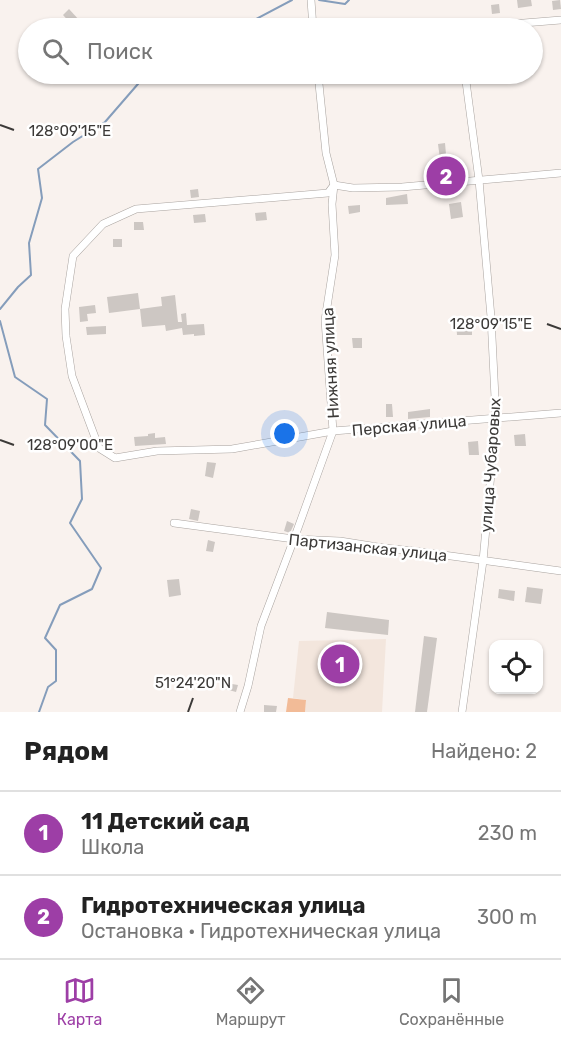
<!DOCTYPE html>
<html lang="ru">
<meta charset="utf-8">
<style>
:root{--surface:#fff;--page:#f6f6f6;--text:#222;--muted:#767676;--line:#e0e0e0;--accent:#9d3ea6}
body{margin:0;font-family:Rubik,sans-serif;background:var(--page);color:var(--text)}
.controls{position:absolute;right:18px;bottom:18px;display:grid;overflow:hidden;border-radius:12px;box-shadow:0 2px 4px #0004}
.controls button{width:54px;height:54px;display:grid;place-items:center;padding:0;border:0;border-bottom:2px solid var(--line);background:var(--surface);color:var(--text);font:30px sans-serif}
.you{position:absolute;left:285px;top:434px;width:21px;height:21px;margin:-15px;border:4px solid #fff;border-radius:50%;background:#1a73e8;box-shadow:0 0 0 9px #1a73e833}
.badge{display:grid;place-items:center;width:39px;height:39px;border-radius:50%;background:var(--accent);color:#fff;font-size:20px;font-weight:700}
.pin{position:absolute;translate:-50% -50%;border:3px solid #fff;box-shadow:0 2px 6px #0006}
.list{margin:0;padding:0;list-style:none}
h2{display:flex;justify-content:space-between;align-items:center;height:78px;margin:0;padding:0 24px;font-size:26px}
h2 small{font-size:20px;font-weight:400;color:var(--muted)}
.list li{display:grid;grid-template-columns:39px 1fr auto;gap:18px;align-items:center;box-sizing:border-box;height:84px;padding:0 24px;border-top:2px solid var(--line)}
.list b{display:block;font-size:22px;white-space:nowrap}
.list p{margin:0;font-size:20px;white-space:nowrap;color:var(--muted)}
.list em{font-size:20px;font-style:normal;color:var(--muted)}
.icon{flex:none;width:33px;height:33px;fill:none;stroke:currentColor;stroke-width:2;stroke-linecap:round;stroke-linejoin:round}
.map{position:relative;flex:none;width:561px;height:712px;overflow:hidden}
.search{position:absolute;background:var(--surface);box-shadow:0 2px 4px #0004;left:18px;right:18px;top:18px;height:66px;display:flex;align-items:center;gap:15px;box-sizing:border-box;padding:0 21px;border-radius:33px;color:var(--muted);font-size:22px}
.sheet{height:246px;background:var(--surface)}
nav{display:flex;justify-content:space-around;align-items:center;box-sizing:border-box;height:84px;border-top:2px solid var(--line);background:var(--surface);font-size:16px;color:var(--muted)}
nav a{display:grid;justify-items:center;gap:3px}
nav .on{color:var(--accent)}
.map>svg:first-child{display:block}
.built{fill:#f3e6dd}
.green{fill:#f2bb97}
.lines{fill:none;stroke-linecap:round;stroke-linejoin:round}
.stream{stroke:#859dbb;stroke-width:2}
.building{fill:#cdc7c3}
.minor-casing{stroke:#a9a39f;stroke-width:8}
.minor{stroke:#fff;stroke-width:7}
.ticks{fill:none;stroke:#3c3a38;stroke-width:2}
.labels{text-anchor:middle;stroke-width:5;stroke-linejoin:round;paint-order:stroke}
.street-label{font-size:16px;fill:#3c3a38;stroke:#fff}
.ticks-label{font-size:15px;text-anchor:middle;fill:#3c3a38;stroke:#fff;stroke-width:5;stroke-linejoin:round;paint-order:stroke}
</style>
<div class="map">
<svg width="561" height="712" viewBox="0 0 561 712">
<rect width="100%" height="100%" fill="#f9f2ee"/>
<polygon class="built" points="386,639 382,712 305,712 306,700 293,698 299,641"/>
<polygon class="green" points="288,698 306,700 305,712 286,712"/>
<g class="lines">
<g class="stream">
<polyline points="319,0 345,4 349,0"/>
<polyline points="239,28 292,0"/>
<polyline points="0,309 18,287 31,275 29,243 42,198 38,169 73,142 105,122 144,77 152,74"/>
<polyline points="0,321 15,377 47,399 45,425 80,461 82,499 70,523 101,568 92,589 60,605 45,638 56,650 56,681 48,687 39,712"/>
</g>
</g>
<g class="building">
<polygon points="517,0 531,0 532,6 518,8"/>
<polygon points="560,0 561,9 553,10 552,1"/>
<polygon points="499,4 500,13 492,14 491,5"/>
<polygon points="69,9 80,21 74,27 63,15"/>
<polygon points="445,143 447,166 441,167 438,144"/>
<polygon points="198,189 199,197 191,198 190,190"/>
<polygon points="407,194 408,204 386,205 386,198"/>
<polygon points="461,202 463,217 451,219 449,204"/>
<polygon points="360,205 360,212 349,214 348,206"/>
<polygon points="266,212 267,220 256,221 255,213"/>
<polygon points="205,214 206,222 194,223 193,215"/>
<polygon points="134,222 143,222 144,230 134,230"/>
<rect x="113" y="239" width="9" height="8"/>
<polygon points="138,293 140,309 109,313 107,297"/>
<polygon points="175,295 178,322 182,322 181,314 186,313 187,325 204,324 205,335 194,336 194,334 183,335 182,328 166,331 165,325 142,327 140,309 162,306 161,297"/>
<polygon points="95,305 96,313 87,314 88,321 80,322 79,307"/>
<polygon points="456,320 472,320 472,335 457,335"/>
<polygon points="106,326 106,334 87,335 86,327"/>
<polygon points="352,338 362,338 362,348 353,348"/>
<polygon points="386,404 392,404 393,417 386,417"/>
<polygon points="430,409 430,417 408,419 408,412"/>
<polygon points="155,433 155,438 165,437 166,444 135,446 134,437 148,436 148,434"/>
<polygon points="525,434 526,446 515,446 514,435"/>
<polygon points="478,441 479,455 469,455 468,442"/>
<polygon points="207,462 216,463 213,478 205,476"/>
<polygon points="191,509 200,511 198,521 189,519"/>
<polygon points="287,521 294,524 290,533 284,531"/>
<polygon points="208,540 215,542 213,552 206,551"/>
<polygon points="179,579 181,595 169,597 167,580"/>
<polygon points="527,587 543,589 541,604 525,602"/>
<polygon points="499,589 515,591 514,601 498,598"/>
<polygon points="327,612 389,620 388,635 325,628"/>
<polygon points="424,636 437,638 427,712 415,712"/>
<polygon points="226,683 238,685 236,692 225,689"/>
<polygon points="264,705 277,706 276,712 264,712"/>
</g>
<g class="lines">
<g class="minor-casing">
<g id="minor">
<polyline points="311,0 313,28"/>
<polyline points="459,28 561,20"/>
<polyline points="334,185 328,193 136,209 103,224 73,256 65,309 66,336 72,376 99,448 115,458 157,451 232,449 333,431 561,413"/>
<polyline points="334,185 353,188 402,187 561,173"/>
<polyline points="174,523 294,539 340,541 384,548 414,551 561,571"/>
<polyline points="240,712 248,686 261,626 294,539 333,431 325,320 335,255 332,204 334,185 326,153 318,74"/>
<polyline points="462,712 483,561 496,418 491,317 479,180 465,74"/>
</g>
</g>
<use href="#minor" class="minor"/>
</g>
<path class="ticks" d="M0 125 14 130M547 324 561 329M0 440 14 445M188 712 193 698"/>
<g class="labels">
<g class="street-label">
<text transform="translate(330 363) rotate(-93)" y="6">Нижняя улица</text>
<text transform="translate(409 425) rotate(-5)" y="6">Перская улица</text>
<text transform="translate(490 465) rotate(-86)" y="6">улица Чубаровых</text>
<text transform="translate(368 547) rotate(6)" y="6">Партизанская улица</text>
</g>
</g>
<g class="ticks-label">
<text x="70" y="136">128°09'15"E</text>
<text x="491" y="329">128°09'15"E</text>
<text x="70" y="450">128°09'00"E</text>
<text x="193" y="688">51°24'20"N</text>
</g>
</svg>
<div class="controls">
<button><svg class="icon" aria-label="locate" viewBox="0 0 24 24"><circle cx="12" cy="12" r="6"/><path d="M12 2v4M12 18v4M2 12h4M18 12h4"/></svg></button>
</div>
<div class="you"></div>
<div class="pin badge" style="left:340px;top:664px">1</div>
<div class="pin badge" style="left:446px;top:176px">2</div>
<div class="search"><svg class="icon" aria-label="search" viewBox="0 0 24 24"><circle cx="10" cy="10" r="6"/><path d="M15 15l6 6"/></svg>Поиск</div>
</div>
<section class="sheet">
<h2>Рядом<small>Найдено: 2</small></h2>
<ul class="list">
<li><span class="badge">1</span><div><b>11 Детский сад</b><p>Школа</p></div><em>230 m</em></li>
<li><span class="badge">2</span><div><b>Гидротехническая улица</b><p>Остановка · Гидротехническая улица</p></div><em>300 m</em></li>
</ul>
</section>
<nav>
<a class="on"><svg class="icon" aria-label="map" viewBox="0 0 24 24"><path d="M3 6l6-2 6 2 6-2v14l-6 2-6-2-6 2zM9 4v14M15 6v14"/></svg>Карта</a>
<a><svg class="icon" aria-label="directions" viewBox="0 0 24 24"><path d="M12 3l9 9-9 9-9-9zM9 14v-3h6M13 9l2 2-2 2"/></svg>Маршрут</a>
<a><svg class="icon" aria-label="saved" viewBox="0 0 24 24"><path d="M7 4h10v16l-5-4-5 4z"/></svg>Сохранённые</a>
</nav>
